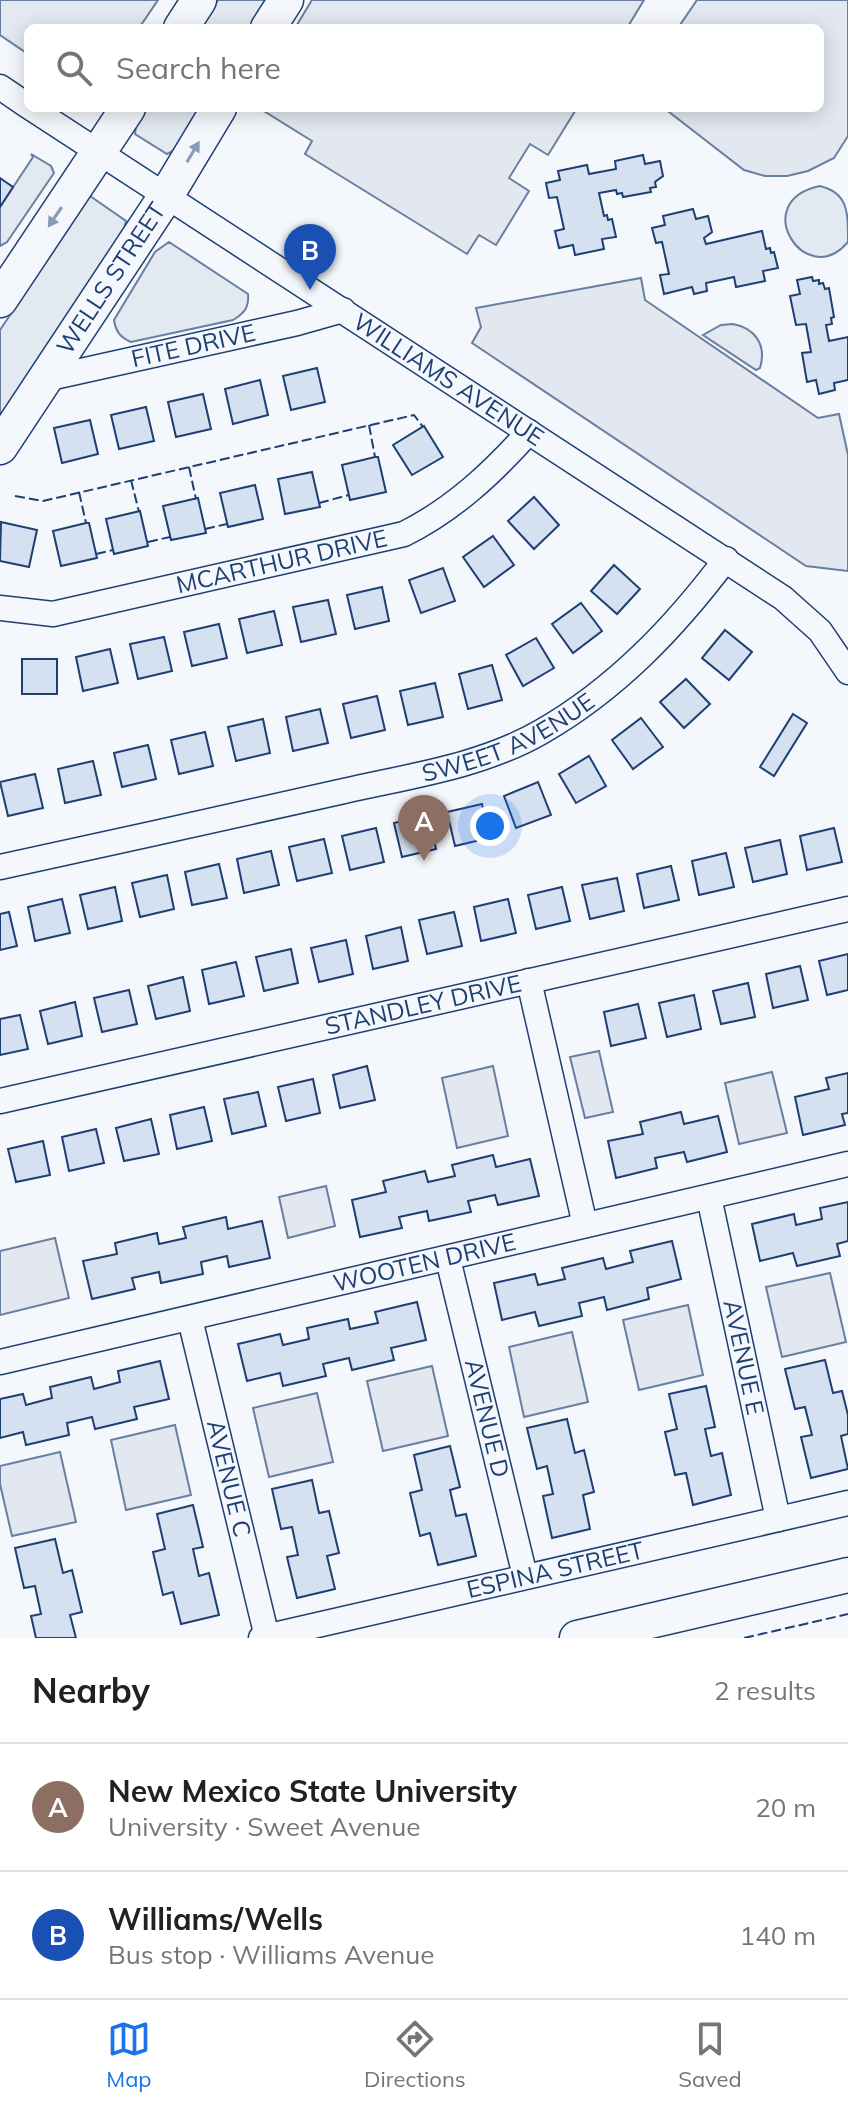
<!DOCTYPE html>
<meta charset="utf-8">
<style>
:root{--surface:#fff;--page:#f2f2f2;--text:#202124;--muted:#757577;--line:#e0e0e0;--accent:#1a73e8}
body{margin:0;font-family:Mulish,sans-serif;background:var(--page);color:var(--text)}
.you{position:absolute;left:490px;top:826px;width:28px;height:28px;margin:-20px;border:6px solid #fff;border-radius:50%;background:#1a73e8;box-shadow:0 0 0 12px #1a73e833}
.badge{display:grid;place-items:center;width:52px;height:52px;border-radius:50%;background:var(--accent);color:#fff;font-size:26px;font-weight:700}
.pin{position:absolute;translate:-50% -66px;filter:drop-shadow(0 2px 4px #0008)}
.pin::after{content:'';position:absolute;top:42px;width:28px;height:24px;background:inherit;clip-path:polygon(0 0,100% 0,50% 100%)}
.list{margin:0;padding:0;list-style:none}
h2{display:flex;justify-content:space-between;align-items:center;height:104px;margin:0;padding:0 32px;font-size:34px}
h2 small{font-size:26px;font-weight:400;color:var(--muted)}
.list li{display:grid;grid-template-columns:52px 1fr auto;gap:24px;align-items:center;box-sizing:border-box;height:128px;padding:0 32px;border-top:2px solid var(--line)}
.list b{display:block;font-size:30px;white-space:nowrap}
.list p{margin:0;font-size:26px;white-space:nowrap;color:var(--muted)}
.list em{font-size:26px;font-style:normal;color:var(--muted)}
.icon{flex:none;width:44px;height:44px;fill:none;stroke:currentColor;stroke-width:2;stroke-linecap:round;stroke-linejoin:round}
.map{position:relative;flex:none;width:848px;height:1638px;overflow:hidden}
.search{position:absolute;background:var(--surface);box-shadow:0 4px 20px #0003;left:24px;right:24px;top:24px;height:88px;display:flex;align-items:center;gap:20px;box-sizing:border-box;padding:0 28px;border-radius:12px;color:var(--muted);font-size:30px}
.sheet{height:360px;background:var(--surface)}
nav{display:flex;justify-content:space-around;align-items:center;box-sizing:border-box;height:112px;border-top:2px solid var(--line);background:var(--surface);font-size:22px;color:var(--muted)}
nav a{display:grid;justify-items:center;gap:4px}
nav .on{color:var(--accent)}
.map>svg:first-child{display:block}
.green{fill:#e3e9f0;stroke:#687fa3;stroke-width:2}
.parking{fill:#e3e8f0;stroke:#687fa3;stroke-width:2}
.building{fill:#d5e0f0;stroke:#1d3f73;stroke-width:2}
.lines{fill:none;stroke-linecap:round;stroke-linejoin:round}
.street-casing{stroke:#1d3f73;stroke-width:27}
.secondary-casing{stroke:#1d3f73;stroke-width:37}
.street{stroke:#f4f7fb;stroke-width:24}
.secondary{stroke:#f4f7fb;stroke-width:34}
.fence{stroke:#1d3f73;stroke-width:2;stroke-dasharray:10 4;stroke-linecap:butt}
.oneway{fill:#889bb7}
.labels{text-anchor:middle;stroke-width:6;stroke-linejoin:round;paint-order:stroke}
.street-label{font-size:24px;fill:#1d3f73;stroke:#f4f7fb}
</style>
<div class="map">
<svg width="848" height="1638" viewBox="0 0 848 1638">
<rect width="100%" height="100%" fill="#f4f7fb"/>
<g class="green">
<polygon points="0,0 158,0 139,28 28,28 28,54 0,35"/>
<polygon points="218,0 267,0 250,28 200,28"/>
<polygon points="147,108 202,108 173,151 167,154 135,134 136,126"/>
<polygon points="31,154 51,166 54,173 7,242 0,246 0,207 33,157"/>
<path d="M820 186C848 193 848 211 848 242 806 292 747 201 820 186Z"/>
<polygon points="90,196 126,221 123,233 0,418 0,330"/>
<path d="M169 242 248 294C249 307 245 313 233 320L131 342C120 337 116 332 114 320L155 252Z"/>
<path d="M733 324C755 328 767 345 760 368L756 370 703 335 721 325Z"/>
</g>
<g class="parking">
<polygon points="312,0 644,0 627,28 295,28"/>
<polygon points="697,0 848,0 848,136 834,158 808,171 787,176 765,176 744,170 664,108 820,108 820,28 678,28"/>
<polygon points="259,108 577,108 548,155 530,144 509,178 529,191 496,245 479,235 467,254 305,154 312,141"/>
<polygon points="641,278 645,300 818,418 839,414 848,455 848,571 806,566 472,343 481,327 476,308"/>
<polygon points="599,1051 613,1112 585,1118 570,1057"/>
<polygon points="493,1066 508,1136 457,1148 442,1078"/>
<polygon points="772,1072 787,1133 739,1144 725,1083"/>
<polygon points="326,1186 335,1226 288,1238 279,1197"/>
<polygon points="55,1238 69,1298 0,1315 0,1251"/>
<polygon points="830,1273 846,1342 782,1357 766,1287"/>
<polygon points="688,1305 703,1375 639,1390 623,1320"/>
<polygon points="572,1332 588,1402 524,1417 509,1347"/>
<polygon points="432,1366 448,1436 383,1451 367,1381"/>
<polygon points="317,1393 333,1462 269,1477 253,1408"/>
<polygon points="175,1425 191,1495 126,1510 111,1440"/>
<polygon points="60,1452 76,1522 12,1536 0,1484 0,1466"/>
</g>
<g class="building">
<polygon points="643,155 645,164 660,161 663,176 655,182 656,187 650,188 651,192 623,197 622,193 617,194 616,190 599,193 604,216 607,215 608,220 612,219 616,237 602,239 604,249 575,255 573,245 559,248 555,231 564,229 557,197 549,198 546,183 560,180 558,171 587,165 589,174 616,169 615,161"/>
<polygon points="0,178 13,187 0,207"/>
<polygon points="693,209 696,219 708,216 712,232 704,238 706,244 762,231 766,249 770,248 771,253 774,252 778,268 763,271 765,281 736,287 734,277 706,283 707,291 694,294 692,287 664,294 660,275 669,274 662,242 656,243 652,228 665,225 663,216"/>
<polygon points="812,277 813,281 819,280 819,284 823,283 825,289 829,288 834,317 831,318 832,324 826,325 829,341 848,337 848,380 834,383 835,390 819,394 816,380 807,382 802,353 811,352 806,324 796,325 790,296 800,294 797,280"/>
<polygon points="317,368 325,402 291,410 283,376"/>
<polygon points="260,380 268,415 233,424 225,389"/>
<polygon points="203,394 211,429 176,437 168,402"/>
<polygon points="146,407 154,441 119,449 111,415"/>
<polygon points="90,420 98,454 62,463 54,428"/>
<polygon points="424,426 443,457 412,475 393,445"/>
<polygon points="375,457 378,457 386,492 350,500 342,465"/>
<polygon points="312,472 320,507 285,514 278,479"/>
<polygon points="255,485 263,519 228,527 220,493"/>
<polygon points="534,497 559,525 534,549 508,521"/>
<polygon points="198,498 206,533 171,540 163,506"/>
<polygon points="140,511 148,546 114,554 106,519"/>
<polygon points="1,522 37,530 29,567 0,561"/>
<polygon points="86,523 89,523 97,558 61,566 53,531"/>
<polygon points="493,536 514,565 484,587 463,557"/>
<polygon points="614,565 640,589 617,614 591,591"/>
<polygon points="443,568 455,601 421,613 409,580"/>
<polygon points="382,587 389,621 355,629 347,595"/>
<polygon points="328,600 336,634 301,642 293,607"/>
<polygon points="581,603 602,631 573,653 552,624"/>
<polygon points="274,611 282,645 247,653 239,619"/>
<polygon points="219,624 227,658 192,666 184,632"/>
<polygon points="725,630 752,652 729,680 702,658"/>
<polygon points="164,637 172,671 138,679 130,644"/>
<polygon points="536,638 554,668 523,686 506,655"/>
<polygon points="110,649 118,683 83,691 76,657"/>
<rect x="22" y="659" width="35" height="35"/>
<polygon points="492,665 502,700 468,709 459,674"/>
<polygon points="686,679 710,704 684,728 660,702"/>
<polygon points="435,683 443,717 408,725 400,691"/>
<polygon points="377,696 385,730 351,738 343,704"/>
<polygon points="320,709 328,743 293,751 286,717"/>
<polygon points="793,714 807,723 774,776 760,767"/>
<polygon points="641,718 663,747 633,769 612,740"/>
<polygon points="263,719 270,753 236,761 228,727"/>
<polygon points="205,732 213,766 179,774 171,740"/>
<polygon points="148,745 156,779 122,787 114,753"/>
<polygon points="589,756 606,786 576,803 559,774"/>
<polygon points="93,761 101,795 65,803 58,769"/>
<polygon points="35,774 43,808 8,816 0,782"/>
<polygon points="538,782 551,815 516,828 504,796"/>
<polygon points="482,804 489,838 455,846 447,812"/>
<polygon points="429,815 436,849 402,857 394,823"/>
<polygon points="376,828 384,862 350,870 342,836"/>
<polygon points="834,828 842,862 807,870 800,836"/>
<polygon points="324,839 332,873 297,881 289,847"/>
<polygon points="780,840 787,874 753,882 745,848"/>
<polygon points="271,851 279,885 244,893 237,859"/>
<polygon points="726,853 734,887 699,895 692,861"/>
<polygon points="219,864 227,898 192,905 185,872"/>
<polygon points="671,866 679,900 644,908 637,874"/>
<polygon points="167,875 174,909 140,917 132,883"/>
<polygon points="617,878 624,911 590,919 582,885"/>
<polygon points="115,887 122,921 88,929 80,895"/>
<polygon points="562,887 570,921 536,929 528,895"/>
<polygon points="62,899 70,933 35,941 28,907"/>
<polygon points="508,899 516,933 481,941 474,907"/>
<polygon points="9,912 17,946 0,950 0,914"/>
<polygon points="454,912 462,946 427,954 419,920"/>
<polygon points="401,927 408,961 373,969 366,936"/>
<polygon points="346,940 353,974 319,982 311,948"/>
<polygon points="291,949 298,983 264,991 256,957"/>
<polygon points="848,954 848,990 827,995 819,961"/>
<polygon points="236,962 244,996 209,1004 202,970"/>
<polygon points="800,966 808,1000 773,1008 766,974"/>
<polygon points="183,977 190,1011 156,1019 148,986"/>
<polygon points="748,983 755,1017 721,1024 713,991"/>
<polygon points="129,990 137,1024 102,1032 94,998"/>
<polygon points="694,995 701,1029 667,1037 659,1003"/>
<polygon points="75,1002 82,1036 48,1044 40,1011"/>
<polygon points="638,1004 646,1038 611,1046 604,1012"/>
<polygon points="20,1015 28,1049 0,1055 0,1019"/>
<polygon points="367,1066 375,1100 340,1108 333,1075"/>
<polygon points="848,1073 848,1113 842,1114 845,1125 803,1135 795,1097 829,1089 826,1078"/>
<polygon points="313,1079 320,1113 286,1121 278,1087"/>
<polygon points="258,1092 266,1126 232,1134 224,1099"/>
<polygon points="204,1107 212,1141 177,1149 170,1115"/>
<polygon points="681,1112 684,1124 718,1116 727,1152 687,1162 684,1152 655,1158 657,1168 616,1178 608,1141 643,1134 640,1122"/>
<polygon points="151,1119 159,1154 124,1161 116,1128"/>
<polygon points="96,1129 104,1163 69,1171 62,1137"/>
<polygon points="43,1141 50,1175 16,1182 8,1149"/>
<polygon points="493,1155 496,1167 530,1159 539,1196 498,1205 495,1195 468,1201 471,1212 429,1221 427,1211 399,1217 402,1228 360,1237 352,1200 386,1192 383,1181 425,1171 428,1182 455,1176 452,1165"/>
<polygon points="848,1202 848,1241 837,1244 840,1256 797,1266 793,1253 760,1261 752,1224 794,1214 796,1225 822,1219 820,1208"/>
<polygon points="226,1217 228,1229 262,1221 270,1258 229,1267 227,1256 201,1262 203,1274 161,1283 159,1272 132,1278 135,1289 92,1299 83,1261 117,1254 115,1243 157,1233 159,1244 186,1238 183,1227"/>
<polygon points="672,1241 681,1279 647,1288 649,1299 607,1310 604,1297 579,1303 582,1316 539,1326 535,1312 502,1320 494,1283 535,1274 538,1285 565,1279 562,1268 603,1258 606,1269 633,1262 630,1251"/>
<polygon points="417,1302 426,1340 391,1348 394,1360 352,1370 349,1358 323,1364 326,1376 283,1386 280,1373 247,1381 238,1344 280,1334 283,1345 309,1339 307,1328 348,1319 350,1329 378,1323 375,1312"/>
<polygon points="825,1360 833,1393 842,1391 848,1415 848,1434 841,1436 848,1469 811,1478 801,1437 812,1435 805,1407 795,1409 785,1369"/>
<polygon points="160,1361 169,1399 134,1407 137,1419 95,1429 92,1417 67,1423 69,1435 26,1445 23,1432 0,1438 0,1399 23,1394 26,1405 52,1398 50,1387 91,1377 94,1389 120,1382 118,1371"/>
<polygon points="706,1386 715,1427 705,1429 711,1456 722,1453 731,1495 693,1505 686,1473 675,1475 665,1432 677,1429 669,1394"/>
<polygon points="567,1419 575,1453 584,1450 594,1492 583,1495 590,1529 552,1538 543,1496 553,1494 547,1466 537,1469 527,1428"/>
<polygon points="450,1446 460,1487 450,1490 456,1516 466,1514 476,1556 438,1565 430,1533 420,1536 410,1493 422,1490 414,1455"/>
<polygon points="312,1480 319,1513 329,1511 339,1553 327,1556 335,1589 297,1598 287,1557 298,1555 292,1527 281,1529 272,1489"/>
<polygon points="193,1505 203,1547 193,1549 199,1576 209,1573 219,1615 181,1624 173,1592 163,1595 153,1552 165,1549 157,1514"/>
<polygon points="55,1539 63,1573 72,1570 82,1612 70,1615 76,1638 36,1638 31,1616 41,1614 35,1586 24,1588 15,1548"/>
</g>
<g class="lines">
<g class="street-casing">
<g id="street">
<polyline points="0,87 28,106"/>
<path id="s1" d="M31 108 783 598 820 631 848 672"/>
<path id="s2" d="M45 379 297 323 343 310"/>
<path id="s3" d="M0 608 53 614 404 534C454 509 492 473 529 432"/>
<path id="s4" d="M0 867C115 842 229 817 344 791 410 776 482 766 541 732 616 689 674 628 726 559"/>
<polyline points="529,981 585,1225"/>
<path id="s5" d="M0 1101 848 909"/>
<path id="s6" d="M709 1197 778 1519"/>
<path id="s7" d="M448 1259 525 1576"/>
<path id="s8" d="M190 1319 267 1637"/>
<path id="s9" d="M0 1362 848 1164"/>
<path id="s10" d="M261 1638 848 1503"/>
</g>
</g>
<g class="secondary-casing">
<g id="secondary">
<polyline points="181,28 199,0"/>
<polyline points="268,28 286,0"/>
<polyline points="0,300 128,108"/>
<path id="s11" d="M0 447 166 196 219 108"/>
<polyline points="577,1638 848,1575"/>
</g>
</g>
<use href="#street" class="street"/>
<use href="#secondary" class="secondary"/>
<g class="fence">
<polyline points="369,425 375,457"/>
<polyline points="189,467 196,499"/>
<polyline points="131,480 139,512"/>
<polyline points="79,492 86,523"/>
<polyline points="15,496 43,501 414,415 423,427"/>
<polyline points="319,503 349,495"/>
<polyline points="205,529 227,524"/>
<polyline points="148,542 170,537"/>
<polyline points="96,554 113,550"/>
<polyline points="744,1638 848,1614"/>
</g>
</g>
<defs><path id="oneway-solid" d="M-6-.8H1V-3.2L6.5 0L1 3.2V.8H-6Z" transform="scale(2)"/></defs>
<g class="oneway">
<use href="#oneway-solid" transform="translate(193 152) rotate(-59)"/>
<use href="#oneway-solid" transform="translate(55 217) rotate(124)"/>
</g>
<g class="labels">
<g class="street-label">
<text dy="8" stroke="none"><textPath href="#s11" startOffset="202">WELLS STREET</textPath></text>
<text dy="8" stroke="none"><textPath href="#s2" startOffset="152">FITE DRIVE</textPath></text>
<text dy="8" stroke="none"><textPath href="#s1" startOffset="498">WILLIAMS AVENUE</textPath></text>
<text dy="8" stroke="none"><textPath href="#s3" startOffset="288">MCARTHUR DRIVE</textPath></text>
<text dy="8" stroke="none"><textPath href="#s4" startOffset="526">SWEET AVENUE</textPath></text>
<text dy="8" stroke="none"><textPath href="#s5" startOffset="434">STANDLEY DRIVE</textPath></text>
<text dy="8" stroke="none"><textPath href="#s9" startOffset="436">WOOTEN DRIVE</textPath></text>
<text dy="8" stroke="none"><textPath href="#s6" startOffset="164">AVENUE E</textPath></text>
<text dy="8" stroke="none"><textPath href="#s7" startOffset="164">AVENUE D</textPath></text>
<text dy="8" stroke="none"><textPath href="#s8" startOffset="164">AVENUE C</textPath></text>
<text dy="8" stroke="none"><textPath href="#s10" startOffset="302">ESPINA STREET</textPath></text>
</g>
</g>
</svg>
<div class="you"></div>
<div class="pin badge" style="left:424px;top:861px;background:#8d6e63">A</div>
<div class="pin badge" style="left:310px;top:290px;background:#1a4fb4">B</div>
<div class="search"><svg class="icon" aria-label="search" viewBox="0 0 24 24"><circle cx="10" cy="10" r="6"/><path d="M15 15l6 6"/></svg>Search here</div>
</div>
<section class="sheet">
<h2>Nearby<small>2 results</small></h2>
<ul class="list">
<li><span class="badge" style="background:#8d6e63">A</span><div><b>New Mexico State University</b><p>University · Sweet Avenue</p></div><em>20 m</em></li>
<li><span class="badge" style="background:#1a4fb4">B</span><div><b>Williams/Wells</b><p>Bus stop · Williams Avenue</p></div><em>140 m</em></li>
</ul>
</section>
<nav>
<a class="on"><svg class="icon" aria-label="map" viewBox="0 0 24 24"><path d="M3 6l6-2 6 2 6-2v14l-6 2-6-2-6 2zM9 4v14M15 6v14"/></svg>Map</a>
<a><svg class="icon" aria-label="directions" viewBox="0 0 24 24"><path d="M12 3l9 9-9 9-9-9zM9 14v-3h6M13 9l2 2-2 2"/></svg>Directions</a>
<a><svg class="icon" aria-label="saved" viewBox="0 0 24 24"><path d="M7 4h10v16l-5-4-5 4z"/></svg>Saved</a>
</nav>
